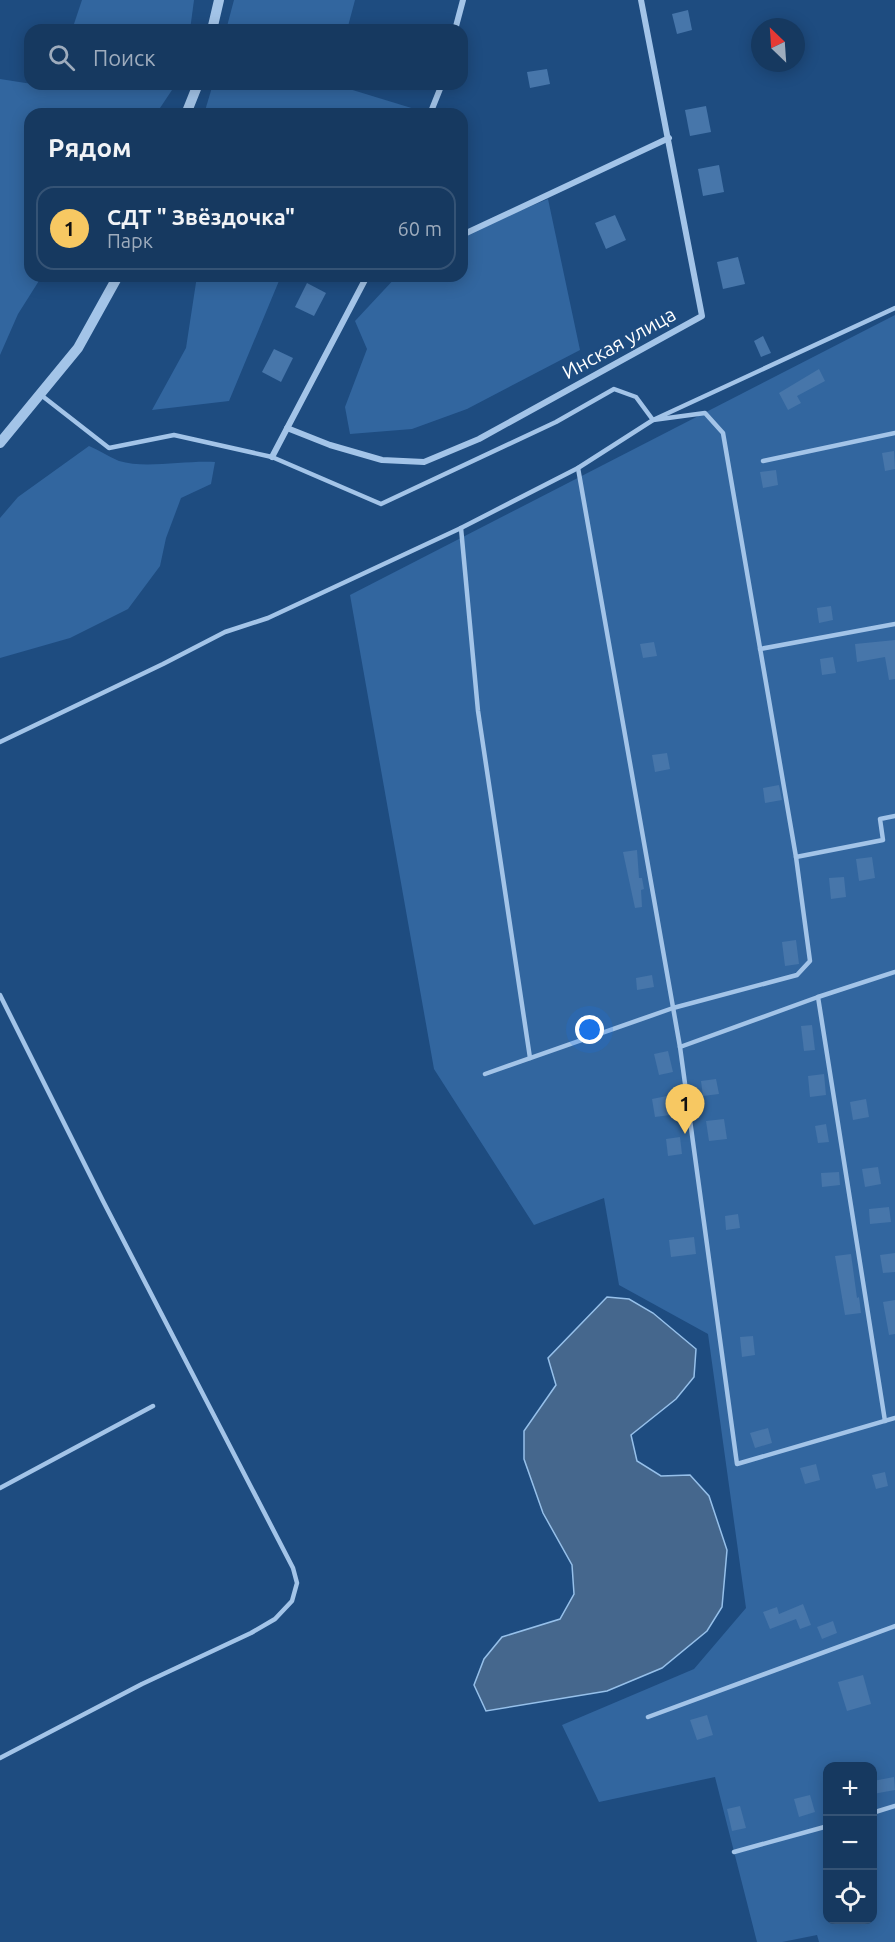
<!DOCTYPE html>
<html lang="ru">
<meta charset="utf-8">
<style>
:root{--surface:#163960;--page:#1f4066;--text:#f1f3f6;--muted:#9eacbd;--line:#355375;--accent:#f7c862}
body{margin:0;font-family:Ubuntu,sans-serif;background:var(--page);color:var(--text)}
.controls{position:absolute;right:18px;bottom:18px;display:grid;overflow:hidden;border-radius:12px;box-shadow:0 3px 15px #0003}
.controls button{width:54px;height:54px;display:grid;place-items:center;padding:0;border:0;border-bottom:2px solid var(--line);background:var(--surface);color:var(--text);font:30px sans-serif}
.compass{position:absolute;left:751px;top:18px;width:54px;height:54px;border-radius:50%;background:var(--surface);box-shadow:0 3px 15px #0003;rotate:335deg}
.you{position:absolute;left:590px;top:1030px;width:21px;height:21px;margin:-15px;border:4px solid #fff;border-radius:50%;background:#1a73e8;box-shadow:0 0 0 9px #1a73e833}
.badge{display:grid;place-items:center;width:39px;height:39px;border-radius:50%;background:var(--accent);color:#111;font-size:20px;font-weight:700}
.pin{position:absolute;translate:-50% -50px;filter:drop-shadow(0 2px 3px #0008)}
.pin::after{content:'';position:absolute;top:32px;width:21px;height:18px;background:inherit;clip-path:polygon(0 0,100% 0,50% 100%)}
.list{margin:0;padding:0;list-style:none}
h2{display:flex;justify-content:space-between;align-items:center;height:78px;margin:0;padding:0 24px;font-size:26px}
h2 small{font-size:20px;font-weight:400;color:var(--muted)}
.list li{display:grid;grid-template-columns:39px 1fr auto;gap:18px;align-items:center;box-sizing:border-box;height:84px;margin:0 12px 12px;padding:0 12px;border:2px solid var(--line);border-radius:18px}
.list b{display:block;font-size:22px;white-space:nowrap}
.list p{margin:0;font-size:20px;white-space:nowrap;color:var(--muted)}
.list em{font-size:20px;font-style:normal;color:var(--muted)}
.icon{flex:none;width:33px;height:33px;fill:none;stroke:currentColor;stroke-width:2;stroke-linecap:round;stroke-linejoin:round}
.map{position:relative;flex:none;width:895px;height:1942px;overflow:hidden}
.search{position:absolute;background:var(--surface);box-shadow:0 3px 15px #0003;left:24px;top:24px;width:444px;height:66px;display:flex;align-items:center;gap:15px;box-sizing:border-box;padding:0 21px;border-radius:18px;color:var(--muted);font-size:22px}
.panel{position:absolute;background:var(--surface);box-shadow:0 3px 15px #0003;left:24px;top:108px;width:444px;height:174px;border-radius:18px}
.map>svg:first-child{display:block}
.green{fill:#32669f;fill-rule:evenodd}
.water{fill:#45678d;stroke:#96c0ea;stroke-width:1.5}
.building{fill:#4776aa}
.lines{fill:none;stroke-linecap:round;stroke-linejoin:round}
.service{stroke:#a3c4e8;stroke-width:4.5}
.minor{stroke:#a3c4e8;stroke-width:6}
.tertiary{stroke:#a3c4e8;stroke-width:10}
.labels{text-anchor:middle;stroke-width:4.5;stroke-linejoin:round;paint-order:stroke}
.street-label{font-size:20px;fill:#fff;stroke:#1e4c80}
</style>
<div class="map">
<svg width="895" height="1942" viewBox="0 0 895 1942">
<rect width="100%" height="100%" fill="#1e4c80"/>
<g class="green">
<polygon points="82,0 194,0 190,30 72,30"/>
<polygon points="234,0 355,0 347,30 226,30"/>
<polygon points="0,79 51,87 52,84 176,84 156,114 30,114 30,276 42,276 18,314 0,355"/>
<polygon points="213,84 333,84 418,110 416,114 204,114"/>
<polygon points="548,199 580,350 467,409 412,429 350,434 345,407 367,349 355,321 397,276 462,276 462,235"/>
<polygon points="197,276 281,276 229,401 152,410 186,348"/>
<path d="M895 315V1942H819L817 1935 782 1942H757L715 1777 599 1802 562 1725 694 1669 746 1608 708 1334 619 1285 604 1198 534 1225 434 1069 350 595ZM828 1766H872V1920H828Z"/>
<path d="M89 446C99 450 109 457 119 461 145 469 187 460 215 462L211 484 181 498 166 538 160 566 128 609 70 638 0 658V518L18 497Z"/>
</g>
<polygon class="water" points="607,1297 629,1299 653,1313 696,1349 694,1377 676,1399 631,1435 637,1461 661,1476 690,1475 709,1496 727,1550 722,1607 707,1631 662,1668 607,1691 486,1711 474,1685 484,1659 502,1637 560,1619 574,1594 572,1565 543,1513 524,1459 524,1431 556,1385 548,1358"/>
<g class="building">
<polygon points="688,10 692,30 677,34 672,14"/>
<polygon points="547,69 550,84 530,88 527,72"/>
<polygon points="706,106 711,132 690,136 685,110"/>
<polygon points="719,165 724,192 703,196 698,169"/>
<polygon points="615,215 626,240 606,249 595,223"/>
<polygon points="738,257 745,284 723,289 717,262"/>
<polygon points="307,283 326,293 314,316 295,307"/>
<polygon points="763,336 771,353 761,357 754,341"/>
<polygon points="274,349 293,358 281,382 262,372"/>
<polygon points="819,369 825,381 797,396 801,403 788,410 779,393"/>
<polygon points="894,451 895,469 885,471 882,453"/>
<polygon points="776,470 778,485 763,488 760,472"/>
<polygon points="831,606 833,620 819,623 817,608"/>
<polygon points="895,640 895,679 889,680 885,657 857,662 855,644"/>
<polygon points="654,642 657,656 643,658 640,644"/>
<polygon points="833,657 836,673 822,675 820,659"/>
<polygon points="667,753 670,769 655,772 652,755"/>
<polygon points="779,785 782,800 765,803 763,788"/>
<polygon points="637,850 639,878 642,878 644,889 641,890 642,907 635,908 623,852"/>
<polygon points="872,857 875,878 859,881 856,859"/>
<polygon points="844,877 846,897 831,899 829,878"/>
<polygon points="796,940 799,964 785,966 782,942"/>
<polygon points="652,975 654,987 637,990 636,978"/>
<polygon points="812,1025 815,1050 804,1051 801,1026"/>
<polygon points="668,1051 673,1072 659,1075 654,1054"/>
<polygon points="824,1074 826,1095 810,1097 808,1076"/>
<polygon points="716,1079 719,1094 703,1096 701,1081"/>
<polygon points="667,1096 670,1115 655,1117 652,1099"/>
<polygon points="866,1099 869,1117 853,1120 850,1102"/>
<polygon points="724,1119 727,1139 709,1141 706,1121"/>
<polygon points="826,1124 829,1142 818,1143 815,1126"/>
<polygon points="680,1137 682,1154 668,1156 666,1139"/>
<polygon points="878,1167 881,1184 865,1187 862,1169"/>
<polygon points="839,1172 840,1185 822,1187 821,1173"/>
<polygon points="889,1207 891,1222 870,1224 869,1209"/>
<polygon points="738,1214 740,1228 726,1230 725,1216"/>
<polygon points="694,1237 696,1254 671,1257 669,1240"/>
<polygon points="895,1253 895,1272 883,1273 880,1255"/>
<polygon points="851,1254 857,1298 859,1297 861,1313 845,1315 835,1256"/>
<polygon points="895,1300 895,1334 889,1335 883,1302"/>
<polygon points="753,1336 755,1355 742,1357 740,1337"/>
<polygon points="768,1428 772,1443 755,1448 750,1433"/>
<polygon points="816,1464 820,1480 805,1484 800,1468"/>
<polygon points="885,1472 888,1486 876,1489 872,1475"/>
<polygon points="803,1604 811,1625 800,1629 796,1619 770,1629 763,1612 777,1607 779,1614"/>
<polygon points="833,1621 837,1633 822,1639 817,1627"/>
<polygon points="863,1675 871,1704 847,1711 838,1682"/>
<polygon points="707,1715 713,1735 697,1740 690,1720"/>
<polygon points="894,1777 895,1790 873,1794 873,1781"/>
<polygon points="810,1795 815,1812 799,1817 794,1799"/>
<polygon points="740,1806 746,1828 732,1831 727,1809"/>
</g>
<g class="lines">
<g class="service">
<polyline points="41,395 109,448 174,435 272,457 381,504 556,422 614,389 636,397 653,420 895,308"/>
<polyline points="763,461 895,433"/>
<polyline points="578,468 680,1047 737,1464 895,1418"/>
<polyline points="461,528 478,711 530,1058"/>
<polyline points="760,649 895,624"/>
<polyline points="0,742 163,664 225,632 268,618 461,528 578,468 653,420 705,413 723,433 796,857 810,961 797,975 673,1008 485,1074"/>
<polyline points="796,857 883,840 880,819 895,816"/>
<polyline points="0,995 103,1201 293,1568 297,1583 292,1601 275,1619 251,1633 142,1684 0,1758"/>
<polyline points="818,997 885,1421"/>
<polyline points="680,1047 818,997 895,972"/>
<polyline points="0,1488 153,1406"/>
<polyline points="648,1717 895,1626"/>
<polyline points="872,1813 895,1806"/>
<polyline points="734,1852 828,1826"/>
</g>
<g class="minor">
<polyline points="455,30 463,0"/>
<polyline points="430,114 442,84"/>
<polyline points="462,235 669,138"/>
<polyline points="287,428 330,445 382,460 424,462 479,439 702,316 641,0"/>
<polyline points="272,457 367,276"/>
</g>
<g class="tertiary">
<polyline points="212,30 219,0"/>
<polyline points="186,114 198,84"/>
<polyline points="0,443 78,348 118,276"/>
</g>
</g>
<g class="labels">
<g class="street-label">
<text transform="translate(619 343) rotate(-29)" y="7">Инская улица</text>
</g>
</g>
</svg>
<div class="controls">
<button>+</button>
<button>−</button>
<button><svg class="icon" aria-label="locate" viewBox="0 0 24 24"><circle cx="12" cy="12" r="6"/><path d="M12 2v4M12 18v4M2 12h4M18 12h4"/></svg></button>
</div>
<svg class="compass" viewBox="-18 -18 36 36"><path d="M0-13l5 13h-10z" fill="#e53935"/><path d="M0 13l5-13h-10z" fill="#9eacbd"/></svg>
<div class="you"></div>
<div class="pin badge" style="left:685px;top:1134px">1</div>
<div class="search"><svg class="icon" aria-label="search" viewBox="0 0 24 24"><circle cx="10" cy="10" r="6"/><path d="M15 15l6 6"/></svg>Поиск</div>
<section class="panel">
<h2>Рядом<small></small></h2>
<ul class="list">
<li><span class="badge">1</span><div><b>СДТ &quot; Звёздочка&quot;</b><p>Парк</p></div><em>60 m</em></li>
</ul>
</section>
</div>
